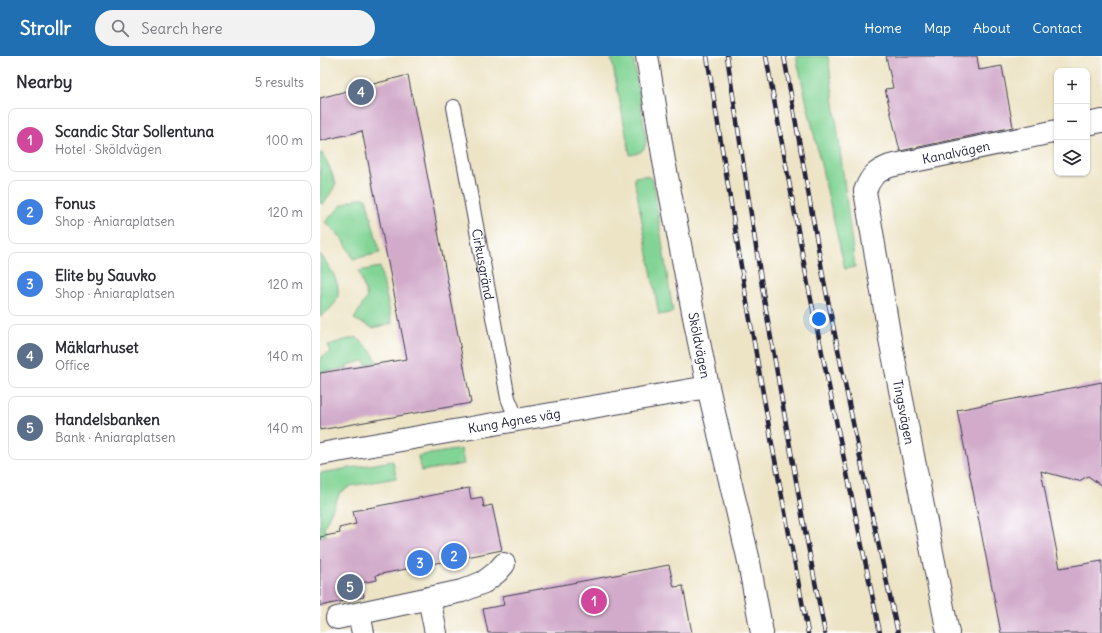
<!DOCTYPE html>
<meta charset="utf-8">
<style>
:root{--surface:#fff;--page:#f2f2f3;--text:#2b2b33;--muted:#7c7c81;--line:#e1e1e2;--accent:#1f6fb2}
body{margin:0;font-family:Delius,sans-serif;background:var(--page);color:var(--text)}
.controls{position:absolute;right:12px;top:12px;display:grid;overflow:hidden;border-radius:8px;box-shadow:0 1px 3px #0004}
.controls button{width:36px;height:36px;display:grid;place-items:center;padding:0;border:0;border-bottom:1px solid var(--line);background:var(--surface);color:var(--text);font:20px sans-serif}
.you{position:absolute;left:499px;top:263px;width:14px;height:14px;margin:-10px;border:3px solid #fff;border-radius:50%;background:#1a73e8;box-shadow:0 0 0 6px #1a73e833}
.badge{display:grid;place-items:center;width:26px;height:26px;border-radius:50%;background:var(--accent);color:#fff;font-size:13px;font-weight:700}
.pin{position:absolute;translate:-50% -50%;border:2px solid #fff;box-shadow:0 1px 4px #0006}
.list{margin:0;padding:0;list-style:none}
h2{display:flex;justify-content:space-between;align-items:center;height:52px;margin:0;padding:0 16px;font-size:17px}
h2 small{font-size:13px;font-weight:400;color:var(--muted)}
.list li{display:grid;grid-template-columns:26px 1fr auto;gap:12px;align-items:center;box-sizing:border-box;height:64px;margin:0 8px 8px;padding:0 8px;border:1px solid var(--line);border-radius:8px}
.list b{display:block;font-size:15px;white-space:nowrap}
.list p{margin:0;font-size:13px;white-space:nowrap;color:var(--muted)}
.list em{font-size:13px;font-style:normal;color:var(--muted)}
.icon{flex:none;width:22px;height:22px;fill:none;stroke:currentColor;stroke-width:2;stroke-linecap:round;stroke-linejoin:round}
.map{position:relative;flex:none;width:782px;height:577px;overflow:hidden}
header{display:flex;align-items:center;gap:24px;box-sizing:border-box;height:56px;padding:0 20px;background:var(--accent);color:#fff}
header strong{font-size:19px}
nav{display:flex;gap:22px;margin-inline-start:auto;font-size:14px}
.search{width:280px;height:36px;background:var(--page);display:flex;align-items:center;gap:10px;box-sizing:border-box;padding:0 14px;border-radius:22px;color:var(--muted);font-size:15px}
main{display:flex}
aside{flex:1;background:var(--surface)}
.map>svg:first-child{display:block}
.green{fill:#82d495;stroke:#527b68}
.building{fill:#d2abcb}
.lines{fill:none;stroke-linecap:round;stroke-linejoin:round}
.lane-casing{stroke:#403f50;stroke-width:16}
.street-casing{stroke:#403f50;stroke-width:24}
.secondary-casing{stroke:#403f50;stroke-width:24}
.lane{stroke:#fff;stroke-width:14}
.street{stroke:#fff;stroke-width:22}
.secondary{stroke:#fff;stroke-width:22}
.rail-casing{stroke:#22223b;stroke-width:4.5}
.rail{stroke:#fff;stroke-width:3;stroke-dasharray:9;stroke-linecap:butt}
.labels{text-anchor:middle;stroke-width:3;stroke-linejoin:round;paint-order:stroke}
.street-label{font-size:13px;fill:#22223b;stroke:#fff}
</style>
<header>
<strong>Strollr</strong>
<div class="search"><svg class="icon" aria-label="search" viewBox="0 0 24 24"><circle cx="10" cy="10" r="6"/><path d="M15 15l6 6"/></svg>Search here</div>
<nav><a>Home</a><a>Map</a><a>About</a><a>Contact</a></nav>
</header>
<main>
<aside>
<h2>Nearby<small>5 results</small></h2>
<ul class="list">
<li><span class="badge" style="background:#d1479c">1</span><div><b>Scandic Star Sollentuna</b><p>Hotel · Sköldvägen</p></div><em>100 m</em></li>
<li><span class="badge" style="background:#3f7fe0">2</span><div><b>Fonus</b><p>Shop · Aniaraplatsen</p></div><em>120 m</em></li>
<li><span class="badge" style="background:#3f7fe0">3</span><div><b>Elite by Sauvko</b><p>Shop · Aniaraplatsen</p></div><em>120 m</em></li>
<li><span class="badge" style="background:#5c6f8a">4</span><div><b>Mäklarhuset</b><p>Office</p></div><em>140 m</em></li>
<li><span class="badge" style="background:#5c6f8a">5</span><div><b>Handelsbanken</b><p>Bank · Aniaraplatsen</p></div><em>140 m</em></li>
</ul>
</aside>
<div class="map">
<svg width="782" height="577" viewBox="0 0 782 577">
<rect width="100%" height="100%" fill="#fff"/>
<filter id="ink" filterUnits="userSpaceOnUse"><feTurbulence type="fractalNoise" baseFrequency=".025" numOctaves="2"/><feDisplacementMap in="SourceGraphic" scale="8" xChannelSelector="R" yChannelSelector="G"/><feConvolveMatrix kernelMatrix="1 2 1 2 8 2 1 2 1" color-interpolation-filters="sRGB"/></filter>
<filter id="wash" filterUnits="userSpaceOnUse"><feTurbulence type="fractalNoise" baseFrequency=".012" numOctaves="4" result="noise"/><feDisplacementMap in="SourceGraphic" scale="16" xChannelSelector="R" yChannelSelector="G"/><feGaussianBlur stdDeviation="0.9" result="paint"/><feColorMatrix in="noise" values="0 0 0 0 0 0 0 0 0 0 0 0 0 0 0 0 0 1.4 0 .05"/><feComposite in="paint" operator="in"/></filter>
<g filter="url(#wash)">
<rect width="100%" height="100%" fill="#ede4c6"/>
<g class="green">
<path d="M291 0H313L326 82C326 95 321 97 310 99Z"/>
<polygon points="476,0 508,0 535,211 525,213"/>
<polygon points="0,97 2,97 8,108 16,128 4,148 0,147"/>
<polygon points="322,120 326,120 332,122 334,129 342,186 353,256 339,259 314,121"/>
<path d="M38 142H46L60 197 33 203C27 187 18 177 5 166L22 149Z"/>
<path d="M0 198C8 208 23 230 17 243 14 251 6 256 0 261Z"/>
<polygon points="60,211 72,267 53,272 34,263 47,241 39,215"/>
<path d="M36 281C44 288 53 295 57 306L46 309 44 305 27 309V312L0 316V302L11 296 8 289Z"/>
<polygon points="141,393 144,408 101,415 98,400"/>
<polygon points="73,405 76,422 31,430 20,437 4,471 6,480 0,481 0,417"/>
</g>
<g id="blocks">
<g class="building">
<polygon points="566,0 657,0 659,14 682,10 693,71 580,95 565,33 573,32"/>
<polygon points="88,19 151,347 0,374 0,317 87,303 42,75 0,85 0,42"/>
<polygon points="782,326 782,430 768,420 759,425 754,424 721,415 740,512 782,505 782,577 681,577 637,354"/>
<polygon points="149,432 151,443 162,441 164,451 172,449 182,494 56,519 57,524 41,527 44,541 0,550 0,481 20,477 19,472 36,468 33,455"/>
<polygon points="349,509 354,531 363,530 372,577 168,577 163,553 184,549 182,540"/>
</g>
</g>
</g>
<g filter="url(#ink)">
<use href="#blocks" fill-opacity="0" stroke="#403f50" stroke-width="1"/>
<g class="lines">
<g class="lane-casing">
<g id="lane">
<path id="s1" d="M134 51 188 342 197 364"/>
</g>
</g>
<g class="street-casing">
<g id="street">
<polyline points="767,68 782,65"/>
<path id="s2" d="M0 398 388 331"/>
<polyline points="109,542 116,577"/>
<polyline points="39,558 43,577"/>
<polyline points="17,562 142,535 164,526 177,516 184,508"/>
<path id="s3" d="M628 577 570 283 545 135C551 120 555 116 570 110L737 75"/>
</g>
</g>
<g class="secondary-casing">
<g id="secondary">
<path id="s4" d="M327 0 344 105 374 261 388 331 428 501 442 577"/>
</g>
</g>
<use href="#lane" class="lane"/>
<use href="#street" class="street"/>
<use href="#secondary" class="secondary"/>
<g class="rail-casing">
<g id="rail">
<polyline points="387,0 426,241 452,388 488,577"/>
<polyline points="407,0 443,237 483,464 505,577"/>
<polyline points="446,0 488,229 560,577"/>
<polyline points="464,0 504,225 550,450 578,577"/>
</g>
</g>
<use href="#rail" class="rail"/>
</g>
</g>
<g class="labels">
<g class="street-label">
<text dy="5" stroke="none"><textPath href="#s3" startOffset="554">Kanalvägen</textPath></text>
<text dy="5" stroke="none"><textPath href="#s1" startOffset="160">Cirkusgränd</textPath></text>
<text dy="5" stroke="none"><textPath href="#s4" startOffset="294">Sköldvägen</textPath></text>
<text transform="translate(584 356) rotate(79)" y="5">Tingsvägen</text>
<text dy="5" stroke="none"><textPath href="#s2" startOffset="197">Kung Agnes väg</textPath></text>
</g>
</g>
</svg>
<div class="controls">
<button>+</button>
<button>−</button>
<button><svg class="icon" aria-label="layers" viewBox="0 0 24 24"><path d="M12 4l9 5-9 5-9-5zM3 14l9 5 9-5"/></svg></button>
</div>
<div class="you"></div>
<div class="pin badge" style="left:274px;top:545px;background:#d1479c">1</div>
<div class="pin badge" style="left:134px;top:500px;background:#3f7fe0">2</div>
<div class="pin badge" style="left:100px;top:507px;background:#3f7fe0">3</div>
<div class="pin badge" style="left:41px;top:36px;background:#5c6f8a">4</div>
<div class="pin badge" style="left:30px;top:531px;background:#5c6f8a">5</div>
</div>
</main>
